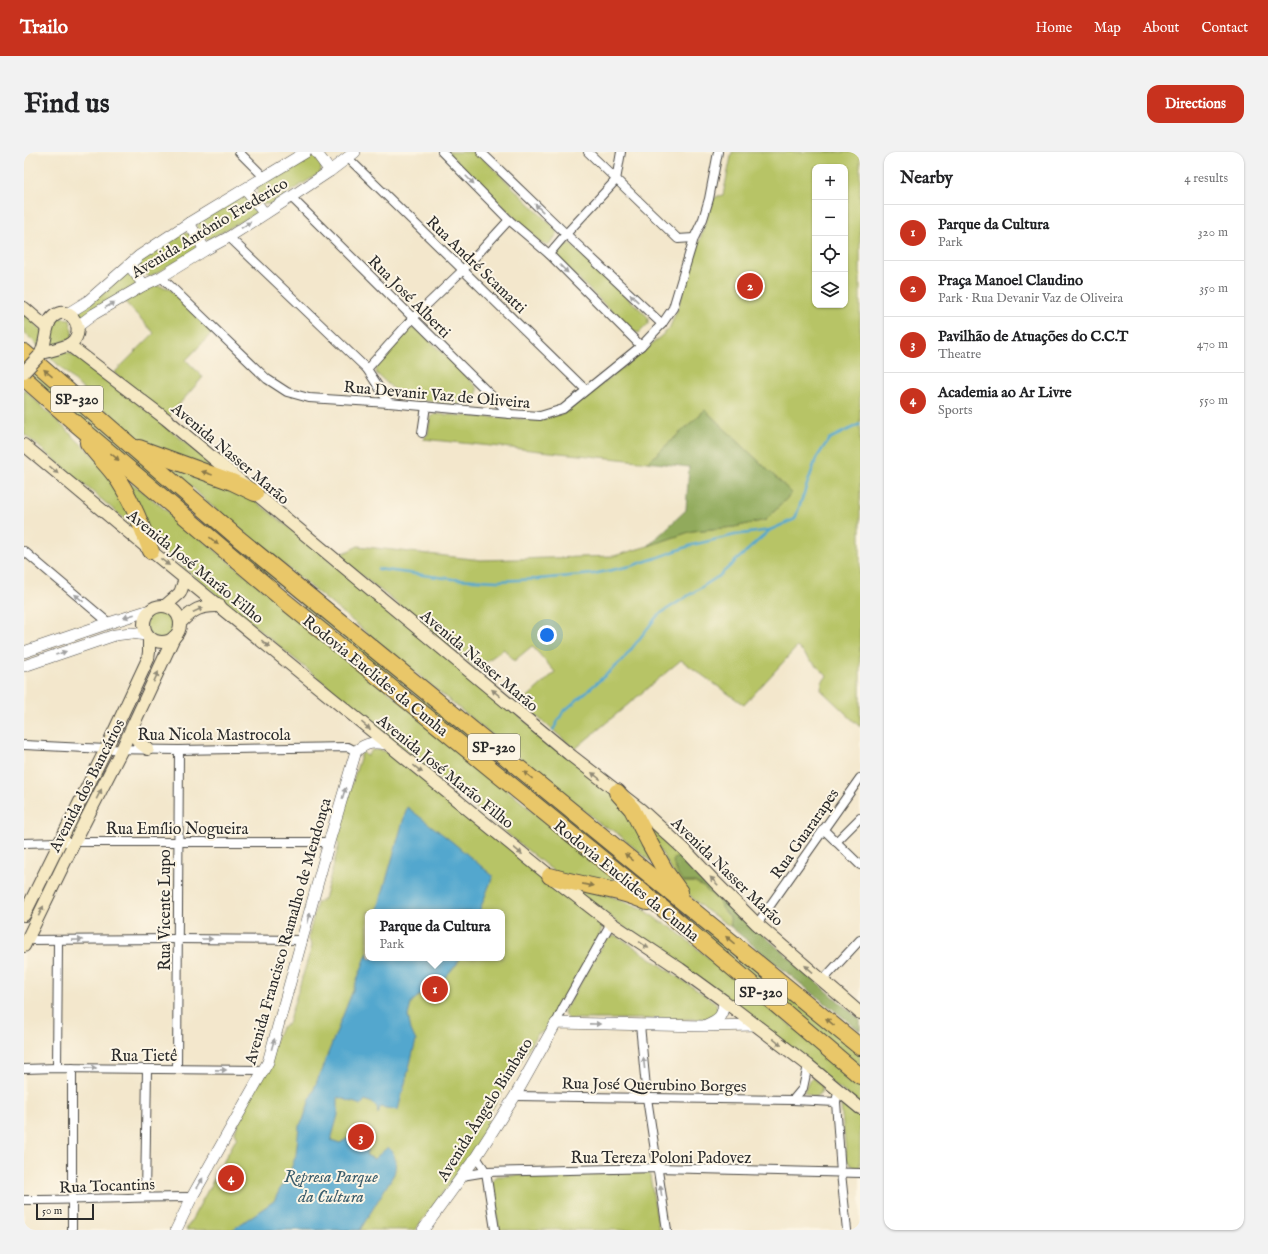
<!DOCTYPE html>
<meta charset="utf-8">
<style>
:root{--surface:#fff;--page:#f2f2f2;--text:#202124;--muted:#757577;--line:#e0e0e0;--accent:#c8321e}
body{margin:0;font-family:"IM FELL English",serif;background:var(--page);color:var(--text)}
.controls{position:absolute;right:12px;top:12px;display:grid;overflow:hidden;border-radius:8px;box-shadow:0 1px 3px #0004}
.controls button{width:36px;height:36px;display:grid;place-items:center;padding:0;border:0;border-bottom:1px solid var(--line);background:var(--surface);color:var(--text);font:20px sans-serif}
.scale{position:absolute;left:12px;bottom:10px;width:58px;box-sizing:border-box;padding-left:4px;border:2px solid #2b2b2b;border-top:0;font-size:11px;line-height:14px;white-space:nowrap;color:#2b2b2b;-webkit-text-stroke:3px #fcf5e5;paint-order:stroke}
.you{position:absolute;left:523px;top:483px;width:14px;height:14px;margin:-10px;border:3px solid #fff;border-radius:50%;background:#1a73e8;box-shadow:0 0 0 6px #1a73e833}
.badge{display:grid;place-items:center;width:26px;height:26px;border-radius:50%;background:var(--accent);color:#fff;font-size:13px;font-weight:700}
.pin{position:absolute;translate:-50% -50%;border:2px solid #fff;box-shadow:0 1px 4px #0006}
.popup{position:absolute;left:341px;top:757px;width:140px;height:52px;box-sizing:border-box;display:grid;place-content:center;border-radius:8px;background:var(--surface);filter:drop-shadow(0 1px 3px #0005);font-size:13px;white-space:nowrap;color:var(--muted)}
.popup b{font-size:15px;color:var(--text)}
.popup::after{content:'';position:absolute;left:50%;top:100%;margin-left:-8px;border:8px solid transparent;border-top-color:var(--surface)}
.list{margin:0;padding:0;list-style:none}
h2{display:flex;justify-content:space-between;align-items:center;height:52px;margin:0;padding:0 16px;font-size:17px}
h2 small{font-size:13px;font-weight:400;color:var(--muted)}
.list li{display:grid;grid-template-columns:26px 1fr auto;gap:12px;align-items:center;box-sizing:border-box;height:56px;padding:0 16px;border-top:1px solid var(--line)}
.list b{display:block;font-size:15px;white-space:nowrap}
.list p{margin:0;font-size:13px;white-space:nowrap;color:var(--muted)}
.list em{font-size:13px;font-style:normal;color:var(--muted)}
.icon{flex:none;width:22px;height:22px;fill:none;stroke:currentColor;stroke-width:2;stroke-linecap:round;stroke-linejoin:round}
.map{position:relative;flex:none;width:836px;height:1078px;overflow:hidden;border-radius:12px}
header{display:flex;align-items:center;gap:24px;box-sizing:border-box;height:56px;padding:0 20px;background:var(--accent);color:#fff}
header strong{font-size:19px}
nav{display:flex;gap:22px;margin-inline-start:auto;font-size:14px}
.intro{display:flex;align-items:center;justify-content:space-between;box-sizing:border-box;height:96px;padding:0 24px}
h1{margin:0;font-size:28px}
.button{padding:10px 18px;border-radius:12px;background:var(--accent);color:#fff;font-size:14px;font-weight:700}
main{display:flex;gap:24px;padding:0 24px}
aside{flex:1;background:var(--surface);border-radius:12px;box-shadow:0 1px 3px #0004}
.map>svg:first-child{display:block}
.green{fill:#b7c466;stroke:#717848;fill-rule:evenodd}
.forest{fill:#91aa5b;stroke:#5e6a43}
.water{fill:#52a7ce;stroke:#3e697c}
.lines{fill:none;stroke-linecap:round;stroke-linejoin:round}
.stream{stroke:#52a7ce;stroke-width:2.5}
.minor-casing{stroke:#494743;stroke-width:10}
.tertiary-casing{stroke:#494743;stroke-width:12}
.secondary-casing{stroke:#494743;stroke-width:14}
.motorway-casing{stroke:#494743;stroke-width:18}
.minor{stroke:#fff;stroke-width:8}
.tertiary{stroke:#fff;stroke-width:11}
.secondary{stroke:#f6e9c3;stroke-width:12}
.motorway{stroke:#e9c769;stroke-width:16}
.secondary-bridge-casing{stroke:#494743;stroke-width:14;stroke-linecap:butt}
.secondary-bridge{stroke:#f6e9c3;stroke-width:12}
.oneway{fill:#a0a0a0}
.oneway2{fill:#8a794a}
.oneway3{fill:#908a77}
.labels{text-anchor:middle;stroke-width:4;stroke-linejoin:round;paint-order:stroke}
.shield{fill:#fcf5e5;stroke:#6a6863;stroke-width:1}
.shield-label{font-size:15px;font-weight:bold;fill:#2b2b2b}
.street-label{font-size:16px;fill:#2b2b2b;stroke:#fcf5e5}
.water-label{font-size:17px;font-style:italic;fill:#3b5d6c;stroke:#fcf5e5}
</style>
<header>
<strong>Trailo</strong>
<nav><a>Home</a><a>Map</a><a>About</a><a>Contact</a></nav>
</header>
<div class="intro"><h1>Find us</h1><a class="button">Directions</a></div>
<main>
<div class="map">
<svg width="836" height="1078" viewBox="0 0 836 1078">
<rect width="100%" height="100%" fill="#fcf5e5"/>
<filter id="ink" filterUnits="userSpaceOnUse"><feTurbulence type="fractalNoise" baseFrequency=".025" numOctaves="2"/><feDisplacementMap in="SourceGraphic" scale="8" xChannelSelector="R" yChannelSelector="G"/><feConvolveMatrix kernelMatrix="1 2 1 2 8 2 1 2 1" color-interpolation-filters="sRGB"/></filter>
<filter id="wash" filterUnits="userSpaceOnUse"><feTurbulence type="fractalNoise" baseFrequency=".012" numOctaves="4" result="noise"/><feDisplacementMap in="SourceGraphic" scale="16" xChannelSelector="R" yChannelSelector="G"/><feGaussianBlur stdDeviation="0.9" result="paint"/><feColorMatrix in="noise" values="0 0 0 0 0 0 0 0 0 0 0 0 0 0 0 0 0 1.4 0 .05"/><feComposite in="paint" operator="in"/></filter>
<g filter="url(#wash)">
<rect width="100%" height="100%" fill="#f3e7cc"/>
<g class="green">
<polygon points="423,0 453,0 533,79 533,83 524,93 518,92"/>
<path d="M708 0H836V575L797 538 798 530 803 524 773 495 720 553 657 508 551 597 497 551 531 520 508 494 490 509 480 497 453 516 314 404 334 394 457 408 590 404 624 394 668 379 710 375 742 368 768 341 681 258 624 310 399 287 404 282 406 266 411 262 516 268 540 261 565 242 620 199 645 177 653 158 689 47 694 44 699 43ZM791 15H821V153H791Z"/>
<polygon points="285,2 290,3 298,13 296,21 247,52 239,52 233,40 235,31"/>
<polygon points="219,43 223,43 232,57 231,62 187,86 183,87 173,75 175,69"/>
<polygon points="157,81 165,81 172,93 171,99 126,125 117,119 114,111"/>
<polygon points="539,92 547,92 624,165 624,172 615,181 608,179 533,106 533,99"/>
<polygon points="104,120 113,132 61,165 57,164 54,162 55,159"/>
<polygon points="129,133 145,136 189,180 162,208 179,225 144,265 90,221 130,181 101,150"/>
<polygon points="0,160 20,181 14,194 0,180"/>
<path d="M35 166 46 167 49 186 26 195C24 184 28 174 35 166Z"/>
<path d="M387 176 395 178 453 235C454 244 451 247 444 253L384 247 378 245 352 221 353 212Z"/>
<polygon points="43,200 52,204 99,239 191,315 189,318 114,291 25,204"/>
<polygon points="14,217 836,901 836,914 411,565 6,226"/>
<polygon points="0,237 81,315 116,380 0,282"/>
<polygon points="138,312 215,336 291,396 601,651 629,710 626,709 589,678 579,674 183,350 169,336"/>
<polygon points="109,332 116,337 402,570 591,728 593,733 537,723 524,715 126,388 104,333"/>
<circle cx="138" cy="472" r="16"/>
<path d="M348 598H357L367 602 578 769 579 773 572 793 522 879 513 882 464 964V976L462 980 431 1025 391 1078H162L213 985 211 980 213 974 257 876 264 871 288 794 284 786 293 751 300 747 315 693 311 685 338 600 343 604ZM344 760H478V806H344Z"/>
<polygon points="627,676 631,676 659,704 660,730 670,730 679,735 694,748 699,757 706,765 707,775 679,756 659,737 625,680"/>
<polygon points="544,731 563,735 620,757 635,769 647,775 836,930 836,952 556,742"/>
<polygon points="589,784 594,784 692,851 694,860 688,867 544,867 541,864 540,859 580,791 584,786"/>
<polygon points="789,926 798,934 797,941 791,945 785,943 780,940 786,927"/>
<polygon points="818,952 822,953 836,965 836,1016 831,1016 823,1009 817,955"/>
<polygon points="623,1020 626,1024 635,1078 475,1078 468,1029 473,1024"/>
</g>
<g class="forest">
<polygon points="681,258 768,341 742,368 710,375 668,379 624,394 662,358 665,315 624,310"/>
<path d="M655 704H659L736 780 836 868V879C793 844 749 811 707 775L706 765 699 757 694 748 679 735 671 730H660L654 723 649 710 650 707Z"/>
</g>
<g class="water">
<polygon points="383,655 426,688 469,724 455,760 353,760"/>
<path d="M344 800V806H435L433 812 415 832 392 846 387 852 384 864 387 878 392 889 374 958 356 955 354 962 353 955 348 951 341 948 337 953 314 945V963L307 988 316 991 324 986 344 998 342 1003 350 1007 364 995C372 1002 373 1012 370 1022L336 1078H208L250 1049 256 1037 263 1028 272 1003 275 974 279 968 286 947Z"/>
</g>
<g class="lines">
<g class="stream">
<polyline points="354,417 429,427 474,429 514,427 569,422 607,414 635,405 668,393 711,383 746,378"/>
<polyline points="529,578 539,560 598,509 634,463 695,424 746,378 771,367 792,307 805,287 836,272"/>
</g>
</g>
</g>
<g filter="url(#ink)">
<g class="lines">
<g class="minor-casing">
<g id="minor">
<polyline points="215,0 240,25"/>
<polyline points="418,0 485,68 525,102 617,194"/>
<polyline points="457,0 542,82 638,172"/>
<polyline points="564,0 654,87 670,86"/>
<polyline points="324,6 562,238"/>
<polyline points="267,45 486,262"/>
<polyline points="205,85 343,217 365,251"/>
<polyline points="525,102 542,82 592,28 597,0"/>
<polyline points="137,125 243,227 263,240 285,246 365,251 486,262 516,264 539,257 617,194 638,172 649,156 670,86 679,67 685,47 694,0"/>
<polyline points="343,217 389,166 439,118 485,68"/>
<polyline points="398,281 402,254"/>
<polyline points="0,399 85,471"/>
<polyline points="0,593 82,597 155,598 324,595 332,599"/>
<polyline points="799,677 836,713"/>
<polyline points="812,690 836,666"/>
<polyline points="0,691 35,690 305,690"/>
<polyline points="733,772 836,626"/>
<polyline points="0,788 154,787 279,788"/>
<polyline points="798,829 836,788"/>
<polyline points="532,871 539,856 587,771"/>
<polyline points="616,873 623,946 643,1078"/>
<polyline points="33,916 34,789"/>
<polyline points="0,917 33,916 240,918"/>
<polyline points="153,917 155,598"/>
<polyline points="491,944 769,948 812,950"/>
<polyline points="813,945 812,950 817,1021 823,1078"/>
<polyline points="769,948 779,936 784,913"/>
<polyline points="452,1005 462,1020 471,1078"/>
<polyline points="438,1024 462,1020 634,1016 836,1021"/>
<polyline points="121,1045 123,917"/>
<path d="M0 1048C56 1048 112 1045 168 1045"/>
<polyline points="48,1078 48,916"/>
</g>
</g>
<g class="tertiary-casing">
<g id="tertiary">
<polyline points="292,0 306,19"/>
<polyline points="222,37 240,61"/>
<polyline points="165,71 181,98"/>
<polyline points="105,113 120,133"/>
<polyline points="43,162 64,149 115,104 165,71 282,0"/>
<polyline points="54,174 70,162 120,133 137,125 181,98 205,85 267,45 306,19 331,0"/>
<polyline points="0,500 85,471 126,458"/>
<polyline points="0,514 91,483 107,481 122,483"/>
<path d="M682 873C696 867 699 864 700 849"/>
<path d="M152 1078 168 1045 244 910 305 690 332 599C343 590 350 590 363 592"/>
<polyline points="399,1078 452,1005 491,944 532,871 681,874 732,873"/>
</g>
</g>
<g class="secondary-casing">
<g id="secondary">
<polyline points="0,156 23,176"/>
<polyline points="45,193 142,267 498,563 545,602 616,657 662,699 691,730 733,772 836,861"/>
<path d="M15 204C24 193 19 172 30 164 46 151 66 181 44 193 38 196 25 199 17 201"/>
<polyline points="0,293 127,399 526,724 587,771 656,817 700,849 784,913 836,956"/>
<circle cx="138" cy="472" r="18"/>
<polyline points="141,454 156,441 161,427"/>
<path d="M156 471C169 458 176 453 196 454"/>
<polyline points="108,577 114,589 124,597"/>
<polyline points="0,763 82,597 124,507 125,500 125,485"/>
<polyline points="0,794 50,691 98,597 150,485"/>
</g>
</g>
<g class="motorway-casing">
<g id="motorway">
<polyline points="0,200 106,293 214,386 836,895"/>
<polyline points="0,226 51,271 257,446 638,756 836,924"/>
<path d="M64 291C73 304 86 315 95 329 109 351 118 375 127 399"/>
<polyline points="115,296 208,330 231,341"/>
<polyline points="593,640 608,657 625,690 643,722 656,740"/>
<path d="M526 724C558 734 592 736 623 750"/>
</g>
</g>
<use href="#minor" class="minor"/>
<use href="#tertiary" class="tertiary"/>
<use href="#secondary" class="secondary"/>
<use href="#motorway" class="motorway"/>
<g class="secondary-bridge-casing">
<polyline id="secondary-bridge" points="0,220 15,204"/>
</g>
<use href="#secondary-bridge" class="secondary-bridge"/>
</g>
<defs><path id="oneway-solid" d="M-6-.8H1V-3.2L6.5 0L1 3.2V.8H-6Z"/></defs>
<g class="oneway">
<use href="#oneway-solid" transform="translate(446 28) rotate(45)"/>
<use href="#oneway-solid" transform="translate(515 56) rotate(-136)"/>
<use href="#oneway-solid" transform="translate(222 73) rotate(-33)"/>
<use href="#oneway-solid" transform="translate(540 117) rotate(45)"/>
<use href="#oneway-solid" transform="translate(610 146) rotate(-137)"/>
<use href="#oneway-solid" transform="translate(86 153) rotate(-30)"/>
<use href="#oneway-solid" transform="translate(55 446) rotate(-140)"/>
<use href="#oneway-solid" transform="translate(105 464) rotate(163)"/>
<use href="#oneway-solid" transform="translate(37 501) rotate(-19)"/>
<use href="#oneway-solid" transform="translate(320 641) rotate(-73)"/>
<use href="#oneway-solid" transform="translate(285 766) rotate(-75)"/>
<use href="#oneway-solid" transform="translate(183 787)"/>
<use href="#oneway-solid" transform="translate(53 788) rotate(-1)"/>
<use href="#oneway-solid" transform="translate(571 872) rotate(1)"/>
<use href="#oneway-solid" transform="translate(249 892) rotate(-74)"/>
<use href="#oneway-solid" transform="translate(620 911) rotate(-96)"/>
<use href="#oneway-solid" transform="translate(67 916) rotate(1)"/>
<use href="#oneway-solid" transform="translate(197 918) rotate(1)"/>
<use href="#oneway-solid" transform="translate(176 1031) rotate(-60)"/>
<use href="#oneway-solid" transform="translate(637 1039) rotate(-98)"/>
</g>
<g class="oneway2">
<use href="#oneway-solid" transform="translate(24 221) rotate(-139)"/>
<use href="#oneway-solid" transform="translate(91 305) rotate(40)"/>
<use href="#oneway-solid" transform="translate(183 321) rotate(-161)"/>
<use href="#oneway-solid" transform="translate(190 389) rotate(40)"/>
<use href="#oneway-solid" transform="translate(504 623) rotate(-141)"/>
<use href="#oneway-solid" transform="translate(605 705) rotate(-141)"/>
<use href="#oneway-solid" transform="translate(564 733) rotate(11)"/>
<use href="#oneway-solid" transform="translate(706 788) rotate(-140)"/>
<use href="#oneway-solid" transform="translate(806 870) rotate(-140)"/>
</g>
<g class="oneway3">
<use href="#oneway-solid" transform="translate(30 318) rotate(40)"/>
<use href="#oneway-solid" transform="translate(141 410) rotate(38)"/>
<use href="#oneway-solid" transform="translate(174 458) rotate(-24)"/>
<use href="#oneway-solid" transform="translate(242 492) rotate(39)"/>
<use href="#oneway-solid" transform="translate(132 525) rotate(-65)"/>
<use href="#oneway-solid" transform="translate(472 541) rotate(-140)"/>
<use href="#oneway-solid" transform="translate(342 574) rotate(40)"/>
<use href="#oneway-solid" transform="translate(394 617) rotate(39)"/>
<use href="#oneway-solid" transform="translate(572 624) rotate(-142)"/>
<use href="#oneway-solid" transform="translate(75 642) rotate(-63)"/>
<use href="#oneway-solid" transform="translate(494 699) rotate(39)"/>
<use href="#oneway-solid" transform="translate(690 729) rotate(-134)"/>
<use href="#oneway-solid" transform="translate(17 759) rotate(-64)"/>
<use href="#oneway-solid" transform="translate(620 793) rotate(34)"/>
<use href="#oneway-solid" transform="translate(785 817) rotate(-139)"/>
<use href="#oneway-solid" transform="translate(753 890) rotate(38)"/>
</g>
</g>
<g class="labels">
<g class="shield">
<rect x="27" y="234" width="52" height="26" rx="3"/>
<rect x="444" y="582" width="52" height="26" rx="3"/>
<rect x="711" y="827" width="52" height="26" rx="3"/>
</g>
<g class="shield-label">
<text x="53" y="252">SP-320</text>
<text x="470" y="600">SP-320</text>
<text x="737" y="845">SP-320</text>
</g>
<g class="street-label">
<text transform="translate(185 75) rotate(-31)" y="6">Avenida Antônio Frederico</text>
<text transform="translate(453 112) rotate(44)" y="6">Rua André Scamatti</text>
<text transform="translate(386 144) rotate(45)" y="6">Rua José Alberti</text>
<text transform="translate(413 242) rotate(5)" y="6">Rua Devanir Vaz de Oliveira</text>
<text transform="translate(207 301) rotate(40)" y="6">Avenida Nasser Marão</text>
<text transform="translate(172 414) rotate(39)" y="6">Avenida José Marão Filho</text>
<text transform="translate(456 508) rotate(40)" y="6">Avenida Nasser Marão</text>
<text transform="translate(352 523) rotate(39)" y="6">Rodovia Euclides da Cunha</text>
<text x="190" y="588">Rua Nicola Mastrocola</text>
<text transform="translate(422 619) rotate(39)" y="6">Avenida José Marão Filho</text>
<text transform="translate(62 633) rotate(-63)" y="6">Avenida dos Bancários</text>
<text x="153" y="682">Rua Emílio Nogueira</text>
<text transform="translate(780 681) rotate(-55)" y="6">Rua Guararapes</text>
<text transform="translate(704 719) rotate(44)" y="6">Avenida Nasser Marão</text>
<text transform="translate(603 728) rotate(39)" y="6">Rodovia Euclides da Cunha</text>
<text transform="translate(140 758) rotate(-90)" y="6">Rua Vicente Lupo</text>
<text transform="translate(263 779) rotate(-74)" y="6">Avenida Francisco Ramalho de Mendonça</text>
<text x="120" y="909">Rua Tietê</text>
<text transform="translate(630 932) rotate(1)" y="6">Rua José Querubino Borges</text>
<text transform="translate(460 957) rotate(-58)" y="6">Avenida Ângelo Bimbato</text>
<text x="637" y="1011">Rua Tereza Poloni Padovez</text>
<text transform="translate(83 1033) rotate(-2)" y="6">Rua Tocantins</text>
</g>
<g class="water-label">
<text x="307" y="1030">Represa Parque<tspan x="307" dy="20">da Cultura</tspan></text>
</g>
</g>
</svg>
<div class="controls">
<button>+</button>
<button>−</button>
<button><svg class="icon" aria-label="locate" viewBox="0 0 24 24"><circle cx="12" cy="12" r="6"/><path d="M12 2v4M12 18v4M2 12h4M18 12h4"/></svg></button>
<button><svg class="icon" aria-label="layers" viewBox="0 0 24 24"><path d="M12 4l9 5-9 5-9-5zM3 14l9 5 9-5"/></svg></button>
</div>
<div class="scale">50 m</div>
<div class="you"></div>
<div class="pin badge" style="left:411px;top:837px">1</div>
<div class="popup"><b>Parque da Cultura</b>Park</div>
<div class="pin badge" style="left:726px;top:134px">2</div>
<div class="pin badge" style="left:337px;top:985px">3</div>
<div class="pin badge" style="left:207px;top:1026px">4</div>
</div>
<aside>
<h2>Nearby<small>4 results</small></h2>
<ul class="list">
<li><span class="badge">1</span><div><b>Parque da Cultura</b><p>Park</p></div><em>320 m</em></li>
<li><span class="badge">2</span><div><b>Praça Manoel Claudino</b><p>Park · Rua Devanir Vaz de Oliveira</p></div><em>350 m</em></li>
<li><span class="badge">3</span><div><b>Pavilhão de Atuações do C.C.T</b><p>Theatre</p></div><em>470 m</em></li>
<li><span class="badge">4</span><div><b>Academia ao Ar Livre</b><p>Sports</p></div><em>550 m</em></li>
</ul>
</aside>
</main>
